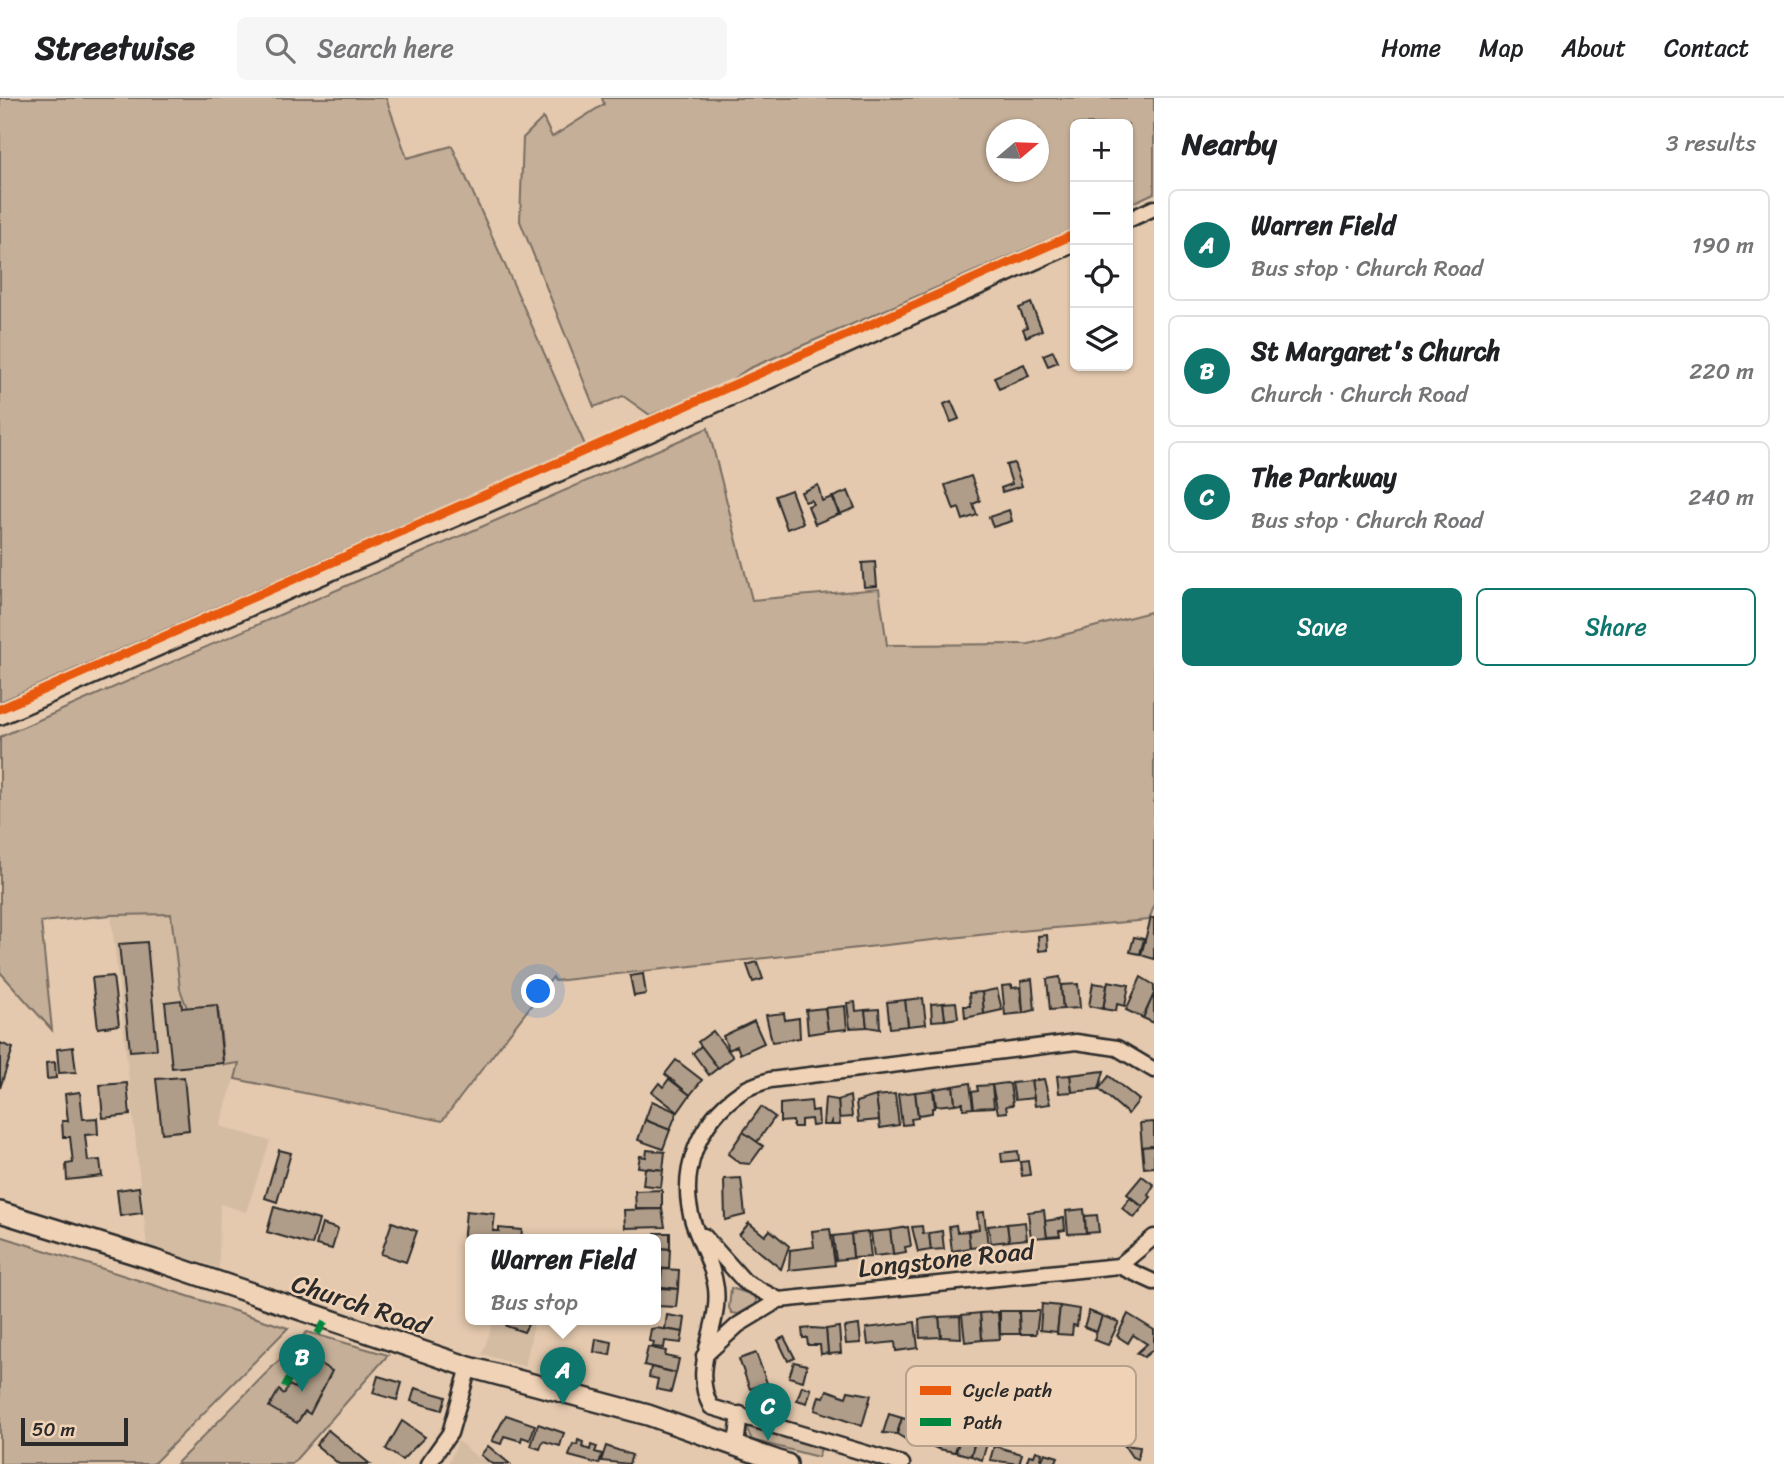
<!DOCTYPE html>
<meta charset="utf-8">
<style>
:root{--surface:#fff;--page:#f6f6f6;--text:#202124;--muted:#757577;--line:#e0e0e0;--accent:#0f766e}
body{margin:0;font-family:Sriracha,sans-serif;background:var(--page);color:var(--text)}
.controls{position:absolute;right:21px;top:21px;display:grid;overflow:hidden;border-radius:10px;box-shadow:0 2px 5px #0004}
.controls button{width:63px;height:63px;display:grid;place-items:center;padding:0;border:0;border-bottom:2px solid var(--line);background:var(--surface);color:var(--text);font:35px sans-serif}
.compass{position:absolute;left:986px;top:21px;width:63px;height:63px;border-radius:50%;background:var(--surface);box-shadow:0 2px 5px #0004;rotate:71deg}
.scale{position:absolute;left:21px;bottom:18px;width:107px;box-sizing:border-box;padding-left:7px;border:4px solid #2b2b2b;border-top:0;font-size:19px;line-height:24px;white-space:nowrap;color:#2b2b2b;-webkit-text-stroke:5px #f0d3b6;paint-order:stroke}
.you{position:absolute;left:539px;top:894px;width:24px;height:24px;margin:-18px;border:5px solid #fff;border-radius:50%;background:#1a73e8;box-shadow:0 0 0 10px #1a73e833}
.badge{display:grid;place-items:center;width:46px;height:46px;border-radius:50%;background:var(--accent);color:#fff;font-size:23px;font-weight:700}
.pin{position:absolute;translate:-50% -58px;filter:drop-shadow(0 2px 4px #0008)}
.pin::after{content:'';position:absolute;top:37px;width:24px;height:21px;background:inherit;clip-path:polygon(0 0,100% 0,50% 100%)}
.popup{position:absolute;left:465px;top:1136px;width:196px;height:91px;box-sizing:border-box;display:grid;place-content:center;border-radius:10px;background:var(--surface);filter:drop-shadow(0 2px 5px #0005);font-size:23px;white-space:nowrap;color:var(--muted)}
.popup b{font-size:26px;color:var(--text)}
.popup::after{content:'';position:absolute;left:50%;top:100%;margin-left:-14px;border:14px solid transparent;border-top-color:var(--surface)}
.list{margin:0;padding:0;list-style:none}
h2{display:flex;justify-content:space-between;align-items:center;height:91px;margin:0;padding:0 28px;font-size:30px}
h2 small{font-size:23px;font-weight:400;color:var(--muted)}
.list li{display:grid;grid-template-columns:46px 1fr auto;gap:21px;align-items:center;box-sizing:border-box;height:112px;margin:0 14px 14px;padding:0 14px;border:2px solid var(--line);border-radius:10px}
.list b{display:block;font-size:26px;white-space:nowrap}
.list p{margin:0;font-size:23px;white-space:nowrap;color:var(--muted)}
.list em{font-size:23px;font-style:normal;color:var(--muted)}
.actions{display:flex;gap:14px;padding:21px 28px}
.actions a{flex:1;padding:16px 0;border:2px solid var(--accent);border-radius:10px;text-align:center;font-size:24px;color:var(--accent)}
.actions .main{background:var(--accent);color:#fff}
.icon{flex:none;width:38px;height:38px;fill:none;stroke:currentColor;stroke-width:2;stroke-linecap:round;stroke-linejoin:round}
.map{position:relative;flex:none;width:1154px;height:1366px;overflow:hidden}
header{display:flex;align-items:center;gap:42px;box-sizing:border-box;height:98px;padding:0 35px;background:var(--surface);border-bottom:2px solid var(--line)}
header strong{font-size:33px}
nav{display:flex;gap:38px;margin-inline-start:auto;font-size:24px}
.search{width:490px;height:63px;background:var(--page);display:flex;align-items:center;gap:18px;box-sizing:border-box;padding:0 24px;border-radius:10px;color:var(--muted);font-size:26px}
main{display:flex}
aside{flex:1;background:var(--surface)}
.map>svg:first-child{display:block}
.built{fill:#d4bca3}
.green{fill:#c5af98;stroke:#786d62;stroke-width:2;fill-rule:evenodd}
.building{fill:#b09d89;stroke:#2b2b2b;stroke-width:2}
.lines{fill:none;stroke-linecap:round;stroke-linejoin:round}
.minor-casing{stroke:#2b2b2b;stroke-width:19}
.major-casing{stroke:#2b2b2b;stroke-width:24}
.minor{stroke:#f0d3b6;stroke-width:14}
.major{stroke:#f0d3b6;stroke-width:19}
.quiet{stroke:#00873e;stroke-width:7;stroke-dasharray:14 7;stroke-linecap:butt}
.cycleway-casing{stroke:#f0d3b6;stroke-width:13}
.cycleway{stroke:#e8590c;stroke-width:9}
.labels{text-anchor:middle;stroke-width:5;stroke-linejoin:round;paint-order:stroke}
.street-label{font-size:26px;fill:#2b2b2b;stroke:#f0d3b6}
.key{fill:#f0d3b6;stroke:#b5a18c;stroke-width:2}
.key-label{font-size:19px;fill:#2b2b2b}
</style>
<header>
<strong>Streetwise</strong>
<div class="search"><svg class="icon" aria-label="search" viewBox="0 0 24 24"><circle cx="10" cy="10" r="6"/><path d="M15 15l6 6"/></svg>Search here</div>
<nav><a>Home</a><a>Map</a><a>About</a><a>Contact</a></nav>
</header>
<main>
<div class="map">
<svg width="1154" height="1366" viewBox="0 0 1154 1366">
<rect width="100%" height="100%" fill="#e4c9ae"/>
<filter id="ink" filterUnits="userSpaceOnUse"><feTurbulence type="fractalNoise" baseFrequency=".0143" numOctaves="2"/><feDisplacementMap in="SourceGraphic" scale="14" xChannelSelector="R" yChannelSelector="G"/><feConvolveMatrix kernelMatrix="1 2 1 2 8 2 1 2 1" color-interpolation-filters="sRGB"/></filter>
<g filter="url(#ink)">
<g class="built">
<polygon points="172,816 180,891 218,907 224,967 239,965 220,1028 270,1043 246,1114 220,1106 219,1170 147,1148 111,817"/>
<polygon points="503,1221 535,1221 525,1269 482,1256 494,1222 502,1224"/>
<polygon points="458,1343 478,1360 487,1348 511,1366 448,1366"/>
</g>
<g class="green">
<polygon points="0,0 386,0 407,60 452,48 585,347 0,604"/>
<path d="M602 0H1154V95L1128 107V26H1075V130L748 271 721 289 650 317 623 298 594 309 520 123 523 40 543 20 552 39 604 6ZM996 32H1038V74H996Z"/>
<polygon points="708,330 752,502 879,491 887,547 1029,546 1154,513 1154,808 1149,822 1007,834 599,878 555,883 553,879 442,1023 235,981 239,965 224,967 218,907 187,910 180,891 171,816 111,817 41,824 52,932 0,874 0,639"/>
<polygon points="0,1138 288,1230 153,1366 0,1366"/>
<polygon points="731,1190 756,1198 756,1206 738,1216 732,1215 729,1210"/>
<polygon points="307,1234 388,1257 292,1366 176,1366"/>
<polygon points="753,1324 824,1342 818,1359 752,1342 747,1331"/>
</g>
<g class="building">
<polygon points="1031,205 1042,232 1026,239 1023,231 1027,229 1019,210"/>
<polygon points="1053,253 1058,264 1048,268 1043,257"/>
<polygon points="1024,266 1029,278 999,291 994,279"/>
<polygon points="951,303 959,321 951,324 944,306"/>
<polygon points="1014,365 1022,388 1002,394 1001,390 1012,386 1006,367"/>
<polygon points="971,378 980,403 973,406 977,417 963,422 959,410 954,412 945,387"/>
<polygon points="818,387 822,403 832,399 839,416 815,426 808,408 813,406 811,402 805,404 801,394"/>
<polygon points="791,392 803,425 787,431 775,398"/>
<polygon points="848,393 855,410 840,416 833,399"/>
<polygon points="1009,412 1012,423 993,429 989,419"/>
<polygon points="875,464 877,488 864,489 862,465"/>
<polygon points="1151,820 1154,820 1154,861 1141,857"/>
<polygon points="1047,837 1048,852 1039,853 1038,838"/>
<polygon points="1134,839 1144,841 1140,856 1130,854"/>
<polygon points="147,844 157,951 130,953 119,846"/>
<polygon points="757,864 763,881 753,884 747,867"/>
<polygon points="643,876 646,896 634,898 630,878"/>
<polygon points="113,878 119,927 98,930 92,880"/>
<polygon points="1060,879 1063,911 1050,912 1047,881"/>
<polygon points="1141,879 1154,887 1154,896 1143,920 1126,912"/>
<polygon points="1032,881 1035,912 1023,915 1021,883"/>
<polygon points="1108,883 1129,887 1125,908 1117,906 1116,913 1103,911"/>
<polygon points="1093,885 1107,887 1103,911 1089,908"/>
<polygon points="1078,886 1080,910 1063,911 1061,887"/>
<polygon points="1012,887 1012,890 1020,889 1023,915 1005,917 1002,888"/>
<polygon points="997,891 1002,912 984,916 982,894"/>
<polygon points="982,894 984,916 965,920 964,908 970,908 969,895"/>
<polygon points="1154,896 1154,925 1143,920"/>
<polygon points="923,900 926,926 908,928 905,902"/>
<polygon points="181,902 182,910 217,907 223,965 172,970 165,904"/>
<polygon points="905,902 908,928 890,930 887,904"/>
<polygon points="855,904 856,913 865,912 867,929 850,930 847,905"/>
<polygon points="956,904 958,920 945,922 943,905"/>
<polygon points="943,905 945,922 932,923 931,906"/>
<polygon points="845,908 847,931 828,933 825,910"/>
<polygon points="825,910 828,933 808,936 806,912"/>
<polygon points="879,911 880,931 867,929 865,912"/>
<polygon points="784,915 785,922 799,920 800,940 772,944 766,917"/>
<polygon points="754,923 764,945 740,956 737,948 729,952 723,938"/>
<polygon points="713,933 733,959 718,970 698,944"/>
<polygon points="0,945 13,950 0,990"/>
<polygon points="701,948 718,970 709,977 693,955"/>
<polygon points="73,949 76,974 59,975 57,951"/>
<polygon points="676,962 702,982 690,997 665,976"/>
<polygon points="55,964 56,980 47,981 46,965"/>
<polygon points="1104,973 1099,991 1072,994 1070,977"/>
<polygon points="1070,977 1072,994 1059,995 1057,978"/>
<polygon points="1109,978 1139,1002 1128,1016 1099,991"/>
<polygon points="184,979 189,1032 162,1035 156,981"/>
<polygon points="669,981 690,997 678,1014 652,994 659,985 663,989"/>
<polygon points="1044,981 1050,1006 1035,1008 1031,983"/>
<polygon points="1031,983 1034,1000 1015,1002 1012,985"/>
<polygon points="127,985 130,1017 103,1020 100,987"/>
<polygon points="970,985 973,1010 963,1011 963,1005 955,1006 953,988"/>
<polygon points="1006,985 1010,986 1013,1007 1006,1008 1007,1014 998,1015 992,987"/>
<polygon points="992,987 994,1009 974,1010 972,994 978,993 977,988"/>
<polygon points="953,988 955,1006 936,1008 934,991"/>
<polygon points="933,992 935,1010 932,1010 932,1015 918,1017 915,994"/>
<polygon points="80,994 83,1021 97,1020 98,1036 85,1037 88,1063 100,1062 102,1078 67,1082 66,1066 73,1065 70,1039 63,1039 62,1023 68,1023 65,996"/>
<polygon points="915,994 918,1020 911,1021 912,1026 902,1027 898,996"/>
<polygon points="895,996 899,1027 880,1030 876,998"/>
<polygon points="850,998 852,1019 839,1020 838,1002"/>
<polygon points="876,998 879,1022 858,1024 856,1004"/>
<polygon points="825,1000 838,1002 840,1027 832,1027 832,1021 830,1027 823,1027"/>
<polygon points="652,1003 677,1014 670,1032 645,1022"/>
<polygon points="811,1003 812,1013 818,1012 819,1027 812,1028 811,1021 801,1022 801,1029 793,1029 793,1023 780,1024 780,1006"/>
<polygon points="761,1009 775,1019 757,1044 743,1034"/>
<polygon points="645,1022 670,1032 663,1051 638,1042"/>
<polygon points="1154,1024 1154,1048 1142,1049 1140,1025"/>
<polygon points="743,1034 763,1048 750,1066 740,1065 728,1056"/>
<polygon points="1154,1048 1154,1069 1144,1070 1142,1049"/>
<polygon points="279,1052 291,1055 277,1104 265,1100"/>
<polygon points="647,1052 665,1054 663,1072 638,1069 640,1058 646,1059"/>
<polygon points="1018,1053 1019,1062 1002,1064 1001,1055"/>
<polygon points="1028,1063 1030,1077 1022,1078 1020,1064"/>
<polygon points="645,1070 663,1072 661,1089 643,1087"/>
<polygon points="1142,1078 1154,1087 1148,1097 1151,1099 1143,1109 1127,1096"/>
<polygon points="741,1080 745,1117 725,1122 724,1081"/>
<polygon points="139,1089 142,1115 120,1118 117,1092"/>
<polygon points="662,1092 662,1111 636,1111 635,1093"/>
<polygon points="1130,1100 1143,1109 1134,1120 1122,1110"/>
<polygon points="274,1109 319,1122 312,1147 267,1134"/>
<polygon points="662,1111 665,1129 625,1130 624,1112"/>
<polygon points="1084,1111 1086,1135 1068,1136 1066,1113"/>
<polygon points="1044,1112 1047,1139 1031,1140 1028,1114"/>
<polygon points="466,1113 495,1116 493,1133 499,1133 499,1130 522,1132 521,1141 470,1141 470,1147 463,1146"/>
<polygon points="984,1114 988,1148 970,1150 968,1133 979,1131 977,1115"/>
<polygon points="1097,1117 1099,1134 1086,1135 1085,1118"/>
<polygon points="1064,1120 1065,1132 1059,1133 1060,1138 1047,1139 1045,1123"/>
<polygon points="392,1124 417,1133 406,1164 381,1156"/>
<polygon points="1025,1124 1027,1141 1009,1143 1007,1126"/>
<polygon points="749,1125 765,1138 770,1132 789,1148 781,1171 739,1137"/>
<polygon points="322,1126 338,1131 332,1151 316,1147"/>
<polygon points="1007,1126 1009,1143 991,1145 988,1128"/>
<polygon points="956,1127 957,1134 968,1133 970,1150 952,1153 949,1128"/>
<polygon points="922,1128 923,1136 929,1135 931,1152 918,1154 912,1129"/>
<polygon points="908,1129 911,1148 905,1149 906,1154 893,1156 890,1132"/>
<polygon points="830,1131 835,1167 789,1172 790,1152 814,1149 812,1133"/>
<polygon points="890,1132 893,1156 874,1158 871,1134"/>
<polygon points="942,1133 944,1151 931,1152 929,1135"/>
<polygon points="868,1134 871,1159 853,1160 851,1136"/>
<polygon points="655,1135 670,1135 670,1151 656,1150 656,1141 647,1141 654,1139"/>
<polygon points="851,1136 853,1160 836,1162 833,1138"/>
<polygon points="656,1150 670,1151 669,1171 656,1170"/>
<polygon points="662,1171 679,1172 678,1191 656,1188 656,1180 661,1181"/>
<polygon points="656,1190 678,1191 676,1209 656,1208"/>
<polygon points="1042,1206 1060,1208 1057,1234 1040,1232"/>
<polygon points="1060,1208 1079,1211 1077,1228 1073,1227 1072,1237 1057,1236"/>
<polygon points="1000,1213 1019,1213 1020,1236 1000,1236"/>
<polygon points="1019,1213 1039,1213 1036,1236 1020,1236"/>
<polygon points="1089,1213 1102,1218 1097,1234 1084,1229"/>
<polygon points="998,1214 1000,1241 982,1242 980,1215"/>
<polygon points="980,1215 982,1242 965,1244 962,1217"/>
<polygon points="1128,1216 1154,1232 1154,1251 1144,1259 1137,1255 1147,1246 1133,1237 1128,1245 1117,1238"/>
<polygon points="667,1217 685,1220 683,1234 665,1231"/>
<polygon points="960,1218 961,1240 941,1239 939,1219"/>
<polygon points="1102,1218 1119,1224 1108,1247 1094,1242"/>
<polygon points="939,1219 941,1239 920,1240 919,1221"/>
<polygon points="509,1221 531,1221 524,1234 506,1228"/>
<polygon points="915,1224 918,1250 896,1253 895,1244 868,1247 866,1230"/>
<polygon points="859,1227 861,1245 846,1246 844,1229"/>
<polygon points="839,1229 841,1255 828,1256 826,1231"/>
<polygon points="656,1230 683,1234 681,1245 665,1243 664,1250 653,1249 654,1244 649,1243 651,1231"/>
<polygon points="812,1230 826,1231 828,1255 821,1256 820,1247 808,1247 807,1240 803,1240 802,1231"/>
<polygon points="784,1239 795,1260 788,1263 778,1242"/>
<polygon points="596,1241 612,1244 610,1257 594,1254"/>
<polygon points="648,1249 666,1253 665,1258 679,1261 676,1275 644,1267"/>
<polygon points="756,1255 767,1285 750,1291 739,1261"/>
<polygon points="315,1263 332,1273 310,1316 305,1313 297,1325 269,1309 279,1292 284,1296 289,1287 299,1292"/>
<polygon points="794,1264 807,1267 803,1283 789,1279"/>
<polygon points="651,1269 676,1275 671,1294 656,1291 658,1281 649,1279"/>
<polygon points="378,1278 402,1285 397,1302 373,1295"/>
<polygon points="802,1288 811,1291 807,1305 797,1302"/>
<polygon points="991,1289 1008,1290 1005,1302 989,1298"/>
<polygon points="415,1290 446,1299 442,1312 411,1303"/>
<polygon points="827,1292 846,1299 848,1293 871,1297 862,1328 815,1312 819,1298 824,1299"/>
<polygon points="928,1308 935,1310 936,1321 946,1324 938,1351 919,1343"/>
<polygon points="889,1316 902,1320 897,1336 883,1335"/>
<polygon points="506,1317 535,1327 530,1342 522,1339 521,1343 504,1338 501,1346 492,1343"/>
<polygon points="902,1320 913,1323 907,1342 897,1336"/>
<polygon points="402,1323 425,1339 402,1362 386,1351"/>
<polygon points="946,1324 962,1328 955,1354 938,1351"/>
<polygon points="538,1326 564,1335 560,1348 543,1343 540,1351 531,1348"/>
<polygon points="1024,1327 1034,1330 1029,1344 1020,1341"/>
<polygon points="964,1330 977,1334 971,1358 956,1354"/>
<polygon points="979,1330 991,1333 982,1362 971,1358"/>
<polygon points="328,1332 370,1366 339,1366 316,1347"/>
<polygon points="578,1342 583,1344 582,1349 590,1352 591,1347 597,1349 595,1354 602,1356 599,1366 569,1358 573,1346 577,1347"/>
<polygon points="1124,1347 1140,1349 1138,1361 1132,1359"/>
<polygon points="488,1348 510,1366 492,1366 481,1357"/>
<polygon points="606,1348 632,1357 629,1366 601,1363"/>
<polygon points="994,1348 1022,1356 1019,1366 990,1362"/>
<polygon points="1036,1353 1042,1355 1040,1366 1026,1366 1029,1357 1034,1358"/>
<polygon points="1045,1355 1058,1359 1055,1366 1040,1366"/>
</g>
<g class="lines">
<g class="minor-casing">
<g id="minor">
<polyline points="1128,122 1154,110"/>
<polyline points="0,619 650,336 1075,146"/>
<polyline points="704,1138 745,1184 779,1202"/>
<polyline points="1119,1168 1154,1139"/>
<polyline points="704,1258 738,1227 779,1202 1119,1168 1154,1184"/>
<polyline points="736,1347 740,1316"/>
<polyline points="428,1366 450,1335 469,1269"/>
<path d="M902 1366 711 1309C689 1268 721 1232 716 1190 713 1166 700 1146 693 1124 678 1075 698 1023 741 994 749 988 761 985 770 982L1076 944 1117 950 1154 972"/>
</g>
</g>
<g class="major-casing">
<polyline id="major" points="0,1114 154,1162 469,1269 648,1317 787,1366"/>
</g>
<use href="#minor" class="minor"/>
<use href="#major" class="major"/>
<polyline class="quiet" points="284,1289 326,1222"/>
<g class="cycleway-casing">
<polyline id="cycleway" points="0,611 1075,136"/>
</g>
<use href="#cycleway" class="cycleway"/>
</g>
</g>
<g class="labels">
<g class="street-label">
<text transform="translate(946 1161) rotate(-6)" y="9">Longstone Road</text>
<text transform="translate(361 1206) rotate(18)" y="9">Church Road</text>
</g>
</g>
<rect x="906" y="1268" width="230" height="80" rx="10" class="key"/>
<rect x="920" y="1288" width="31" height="9" fill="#e8590c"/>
<rect x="920" y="1320" width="31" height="8" fill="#00873e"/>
<g class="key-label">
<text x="963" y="1299">Cycle path</text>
<text x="963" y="1331">Path</text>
</g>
</svg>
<div class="controls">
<button>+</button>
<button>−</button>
<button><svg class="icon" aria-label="locate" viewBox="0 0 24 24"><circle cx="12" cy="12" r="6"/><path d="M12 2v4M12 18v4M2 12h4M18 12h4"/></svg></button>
<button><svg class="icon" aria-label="layers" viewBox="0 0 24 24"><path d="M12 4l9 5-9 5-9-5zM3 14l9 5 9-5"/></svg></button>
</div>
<svg class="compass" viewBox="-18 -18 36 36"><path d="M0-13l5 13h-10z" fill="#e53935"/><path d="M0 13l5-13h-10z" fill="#757577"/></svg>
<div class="scale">50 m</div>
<div class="you"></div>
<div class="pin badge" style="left:563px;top:1307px">A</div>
<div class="popup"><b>Warren Field</b>Bus stop</div>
<div class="pin badge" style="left:302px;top:1294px">B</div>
<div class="pin badge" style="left:768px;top:1343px">C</div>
</div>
<aside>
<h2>Nearby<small>3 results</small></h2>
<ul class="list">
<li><span class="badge">A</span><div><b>Warren Field</b><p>Bus stop · Church Road</p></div><em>190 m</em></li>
<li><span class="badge">B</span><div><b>St Margaret's Church</b><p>Church · Church Road</p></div><em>220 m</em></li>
<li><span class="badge">C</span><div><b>The Parkway</b><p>Bus stop · Church Road</p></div><em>240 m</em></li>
</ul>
<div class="actions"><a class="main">Save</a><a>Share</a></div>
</aside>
</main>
